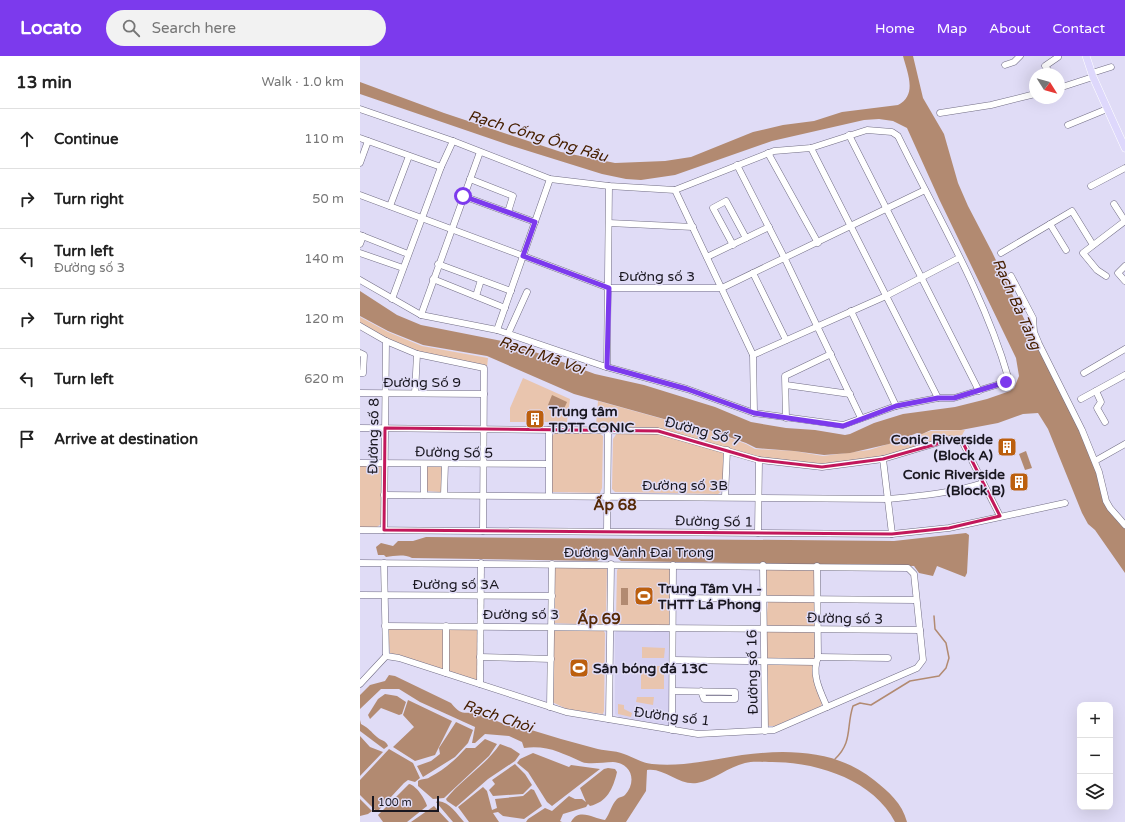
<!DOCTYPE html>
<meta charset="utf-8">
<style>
:root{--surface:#fff;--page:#f2f2f2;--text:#222;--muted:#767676;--line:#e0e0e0;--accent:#7c3aed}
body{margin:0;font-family:"Varela Round",sans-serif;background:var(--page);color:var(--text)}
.controls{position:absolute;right:12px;bottom:12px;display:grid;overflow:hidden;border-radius:8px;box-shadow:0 4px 16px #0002}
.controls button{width:36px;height:36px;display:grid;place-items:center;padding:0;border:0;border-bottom:1px solid var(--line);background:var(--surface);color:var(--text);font:20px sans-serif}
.compass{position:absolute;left:669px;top:12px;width:36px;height:36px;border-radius:50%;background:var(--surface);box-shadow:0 4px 16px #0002;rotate:127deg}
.scale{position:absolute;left:12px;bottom:10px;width:67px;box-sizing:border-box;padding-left:4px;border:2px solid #191720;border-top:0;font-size:11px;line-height:14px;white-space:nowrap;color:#191720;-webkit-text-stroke:3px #e0dcf6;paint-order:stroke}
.stop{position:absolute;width:12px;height:12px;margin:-9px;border:3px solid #7c3aed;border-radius:50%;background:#fff}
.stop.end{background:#7c3aed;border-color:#fff;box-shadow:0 1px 4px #0008}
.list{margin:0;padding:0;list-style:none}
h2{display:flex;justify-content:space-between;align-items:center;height:52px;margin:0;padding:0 16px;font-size:17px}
h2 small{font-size:13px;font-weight:400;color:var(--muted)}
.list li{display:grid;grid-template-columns:26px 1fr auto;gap:12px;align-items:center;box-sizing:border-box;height:60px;padding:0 16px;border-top:1px solid var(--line)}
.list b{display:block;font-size:15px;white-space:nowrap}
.list p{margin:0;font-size:13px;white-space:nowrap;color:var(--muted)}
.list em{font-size:13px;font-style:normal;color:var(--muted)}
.icon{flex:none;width:22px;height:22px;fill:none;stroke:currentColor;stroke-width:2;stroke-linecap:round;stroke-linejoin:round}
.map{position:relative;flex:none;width:765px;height:766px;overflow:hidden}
header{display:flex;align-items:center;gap:24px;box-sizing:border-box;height:56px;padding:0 20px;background:var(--accent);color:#fff}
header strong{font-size:19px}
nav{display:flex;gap:22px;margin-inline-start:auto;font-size:14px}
.search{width:280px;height:36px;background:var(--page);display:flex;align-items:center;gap:10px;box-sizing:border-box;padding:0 14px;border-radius:22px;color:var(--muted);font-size:15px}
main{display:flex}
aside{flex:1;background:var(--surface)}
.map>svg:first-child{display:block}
.built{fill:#d6d1f2}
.green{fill:#e9c5ae}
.water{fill:#b28a71}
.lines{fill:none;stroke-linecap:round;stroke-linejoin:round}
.stream{stroke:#b28a71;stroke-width:1.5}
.minor-casing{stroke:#716d84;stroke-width:7}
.major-casing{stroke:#fff;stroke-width:8}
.minor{stroke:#fff;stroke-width:6}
.major{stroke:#ded8fc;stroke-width:7}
.route{stroke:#7c3aed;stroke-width:5}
.marked{fill:none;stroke:#c2185b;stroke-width:3;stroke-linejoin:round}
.labels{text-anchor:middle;stroke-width:3;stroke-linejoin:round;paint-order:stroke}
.street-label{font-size:14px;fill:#191720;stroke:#e0dcf6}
.poi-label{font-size:14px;font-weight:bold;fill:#191720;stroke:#e0dcf6;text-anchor:start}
.water-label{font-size:15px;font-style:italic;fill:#472001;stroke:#e0dcf6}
.neighbourhood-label{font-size:15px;font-weight:bold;fill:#552805;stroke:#e0dcf6}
</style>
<header>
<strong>Locato</strong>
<div class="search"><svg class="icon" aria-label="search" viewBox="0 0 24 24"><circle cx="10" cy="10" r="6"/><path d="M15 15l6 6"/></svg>Search here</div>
<nav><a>Home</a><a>Map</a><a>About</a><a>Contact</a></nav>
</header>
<main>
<aside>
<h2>13 min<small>Walk · 1.0 km</small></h2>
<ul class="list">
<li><svg class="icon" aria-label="ahead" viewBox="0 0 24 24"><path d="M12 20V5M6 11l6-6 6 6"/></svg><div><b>Continue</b></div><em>110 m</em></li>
<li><svg class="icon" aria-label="right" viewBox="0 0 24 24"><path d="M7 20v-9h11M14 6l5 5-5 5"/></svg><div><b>Turn right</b></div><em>50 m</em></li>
<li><svg class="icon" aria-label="left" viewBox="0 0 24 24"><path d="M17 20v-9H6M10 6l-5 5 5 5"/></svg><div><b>Turn left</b><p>Đường số 3</p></div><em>140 m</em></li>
<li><svg class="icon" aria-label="right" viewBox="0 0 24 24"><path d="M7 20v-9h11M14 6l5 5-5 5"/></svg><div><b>Turn right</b></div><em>120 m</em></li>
<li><svg class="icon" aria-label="left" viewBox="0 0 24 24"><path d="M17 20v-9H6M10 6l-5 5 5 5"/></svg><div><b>Turn left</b></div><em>620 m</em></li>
<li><svg class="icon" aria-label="arrive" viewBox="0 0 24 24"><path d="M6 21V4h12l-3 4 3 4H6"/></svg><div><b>Arrive at destination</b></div></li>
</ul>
</aside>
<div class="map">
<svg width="765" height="766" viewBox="0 0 765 766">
<rect width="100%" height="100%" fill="#e0dcf6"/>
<polygon class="built" points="257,574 310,575 309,670 260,662 255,658 255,577"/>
<g class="green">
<polygon points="0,261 28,276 62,290 128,302 127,311 120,308 68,299 26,282 0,267"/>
<polygon points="163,322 210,343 207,366 150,366 150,352"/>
<polygon points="238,345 317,367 332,368 386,388 395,393 434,395 463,400 509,394 571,375 605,374 602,379 581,382 522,401 462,409 399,402 298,372 239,371 236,368"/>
<polygon points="195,377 239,377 243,380 242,432 240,437 192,436 191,381"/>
<polygon points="257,377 296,377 364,396 363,434 358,438 255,436 252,433 253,383"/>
<polygon points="0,409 22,410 22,412 21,468 17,471 0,471"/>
<polygon points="69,410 80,410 82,412 82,435 80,436 67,435 67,411"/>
<polygon points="194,511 247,512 246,562 241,569 193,567"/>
<polygon points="258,512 311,512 311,570 258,568 256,563 257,515"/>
<polygon points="406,513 456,513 455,539 453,541 406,541 404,517"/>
<polygon points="408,545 454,545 456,547 455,570 409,570 406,568"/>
<polygon points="29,573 84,573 84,613 81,614 30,597 28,575"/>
<polygon points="89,573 118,573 117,624 90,617 88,612"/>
<polygon points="194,574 243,574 245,577 244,655 243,658 207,653 192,646"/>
<polygon points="408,575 455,576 456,600 454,604 407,603 406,577"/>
<polygon points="282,591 305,592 304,602 282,602"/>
<polygon points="451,607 453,610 462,647 461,650 415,670 409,670 407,668 407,609"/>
<rect x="281" y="610" width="23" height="23"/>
<polygon points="277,641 294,641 293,649 276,646"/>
<polygon points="258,648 264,649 264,653 272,657 271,661 258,658"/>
</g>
<g class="water">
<path d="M543 0H553L563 42 584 78 598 127 608 150 632 196 680 296 719 372 739 423 747 450 765 473V517L735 474 728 468 722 457 688 373 678 357 663 358 638 367 601 374H571L562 378 557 377 529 388 490 397 464 399 434 395 396 392 386 387 332 368 304 363 214 338 127 300 63 289 28 275 0 260V235L37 259 61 269 147 286 235 318 284 329 355 351 391 366 426 372 455 374 485 379 490 378 514 367 543 358 595 351 627 343 650 335 654 332 659 320 656 302 580 145 547 72 533 65 519 63 504 64 412 85 315 119 281 124 266 123 242 118 149 89 0 38V26L84 57 201 96 255 107 305 105 331 101 393 76 423 69 454 65 482 56 538 49C558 39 547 16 543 0Z"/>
<polygon points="192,339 207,346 203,355 188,349"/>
<polygon points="666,395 672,412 665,414 659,398"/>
<path d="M606 477 609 479 607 517 605 521 577 510 573 520 559 517 554 510 261 505 255 500 247 499 237 505 52 502C44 498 34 500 26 501L24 499H18L16 491 21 487 33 490 38 485H53L66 481 534 485Z"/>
<rect x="261" y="532" width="7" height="17"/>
<path d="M29 619 35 620 91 647C103 662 104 654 119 658 128 660 136 665 144 668 152 670 161 670 168 673 190 680 212 686 234 692 244 695 254 694 264 698 273 701 282 707 292 708 322 711 352 704 382 699 428 693 477 694 514 724 529 736 542 747 547 766H535C513 723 454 705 409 706 401 706 392 705 385 707 368 711 354 724 337 727 319 730 304 711 287 714L286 735 266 766H211C219 751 234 763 245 764 250 758 251 749 257 743 259 741 263 741 265 739 277 726 272 707 253 706 244 706 230 709 222 706 201 697 188 689 164 692L162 686 149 680 125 678 115 687H112L115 671 60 646 39 633H21L0 653V639L10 629 25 625Z"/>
<polygon points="25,638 37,640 46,646 42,658 39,659 21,652 10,663 8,659 18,643"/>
<polygon points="48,644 92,665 75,699 55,705 33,691 54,671 43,659"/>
<path d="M0 664 1 668C10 673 10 675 17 681 21 685 26 684 28 690L24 693 0 675Z"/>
<polygon points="96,666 113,674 108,687 95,701 63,721 57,710 71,705 80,698 79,692"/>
<polygon points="0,680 10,691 23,696 0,720"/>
<path d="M125 683 137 688 129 700 84 742 73 743 58 730V725C63 722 66 724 70 721 84 714 96 703 106 692H115Z"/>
<path d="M140 688 151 692 160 698 155 705 128 723 96 751 87 745 86 743C102 723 125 710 140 688Z"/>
<polygon points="29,693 53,707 60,722 55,726 48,724 44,727 17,756 0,739 0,724"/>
<polygon points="173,697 209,711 211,709 240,713 192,750 187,746 168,716 157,707 160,703"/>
<polygon points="155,708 165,718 172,729 163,738 133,740 129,734 135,728 132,724"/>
<path d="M248 712 255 713 257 716C253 733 247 746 230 750L228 748 226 751 203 758 200 765 202 766H166L168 763 185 752 192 755 209 740 215 743H222L226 746 220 732 244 713Z"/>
<path d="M49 728C56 729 65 743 67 750L47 766H23L18 759Z"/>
<polygon points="123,731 127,735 132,754 137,752 135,743 163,740 171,733 174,734 182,750 164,763 143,760 138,756 133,757 139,766 109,766 98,751"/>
<polygon points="0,743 12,755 8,758 0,760"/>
<path d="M78 745C91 747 96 757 104 766H93L76 746Z"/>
<polygon points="74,750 89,766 51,766"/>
</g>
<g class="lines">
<path class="stream" d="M475 703C493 686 486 671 493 650L500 647 511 649 550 625 579 620 586 612 589 602 586 587 575 573 574 560"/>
<g class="minor-casing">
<g id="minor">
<polyline points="645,9 654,6 660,0"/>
<polyline points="732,17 751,11"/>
<polyline points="691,18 685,10 698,1"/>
<polyline points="699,32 733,21"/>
<path d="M0 53 93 85 190 123 249 130 315 134 414 95 451 92 507 74 532 76 538 80C576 158 624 237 648 321L646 326 594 342H578L536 350 483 369 394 357 327 333 243 310 137 274 61 259 0 224"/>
<polyline points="580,57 631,49 675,38"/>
<polyline points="708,69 747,53"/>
<polyline points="489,79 619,335"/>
<polyline points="0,82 81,111 93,85"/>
<polyline points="451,92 578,342"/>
<polyline points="408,97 458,187"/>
<polyline points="0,107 8,85"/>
<polyline points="377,109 425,203 501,362"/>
<polyline points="110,123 153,140 148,156"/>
<polyline points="731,130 765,112"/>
<polyline points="315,134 393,299 394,357"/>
<polyline points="0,139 249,232 362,232 565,134"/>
<polyline points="103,140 175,166"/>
<polyline points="754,148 765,165"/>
<polyline points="30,150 49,100"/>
<polyline points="249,167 333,171"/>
<polyline points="690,168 706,194"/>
<polyline points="0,179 48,198"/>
<polyline points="0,188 3,180"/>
<polyline points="373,189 353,152 366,145 386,182"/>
<polyline points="0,197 43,212"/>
<polyline points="641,197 712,155 733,189"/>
<polyline points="347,201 409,171"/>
<polyline points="78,208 151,235"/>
<polyline points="765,210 758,217 765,225"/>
<polyline points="393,217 426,284"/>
<polyline points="651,220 673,262 674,276 679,288 722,374 739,416 746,445 750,452 765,469"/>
<polyline points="746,220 737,214 723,197 765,165"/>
<polyline points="73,223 145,252"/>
<polyline points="116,240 121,224"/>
<polyline points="32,243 81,111"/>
<polyline points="491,255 536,350"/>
<polyline points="61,259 120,96"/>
<polyline points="0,270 26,285 57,298 124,312 123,475"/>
<polyline points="137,274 190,123"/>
<polyline points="148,278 167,236"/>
<polyline points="0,297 4,299 3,317 0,317"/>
<polyline points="393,299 526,240 599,202"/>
<polyline points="247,311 249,130"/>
<polyline points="724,317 765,293"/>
<polyline points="426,329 490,338"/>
<polyline points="736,335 741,346 737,352 745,366"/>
<polyline points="0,337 124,338"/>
<polyline points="55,337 57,298"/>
<polyline points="721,343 765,319"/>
<polyline points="426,362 425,320 471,298"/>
<polyline points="0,372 298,375 399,404 462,411 523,403 590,383 602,385 640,460"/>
<polyline points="523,403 532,478"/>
<polyline points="735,405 765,388"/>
<polyline points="0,407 188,408"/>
<path d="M24 439 528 443C561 440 592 437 623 427"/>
<polyline points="64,439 64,408"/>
<polyline points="84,439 85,408"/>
<polyline points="189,440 189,374"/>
<polyline points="365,441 367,394"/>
<polyline points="0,474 532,478 589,472 705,447"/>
<polyline points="24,474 26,285"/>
<polyline points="247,475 248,375"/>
<polyline points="398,477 399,404"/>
<polyline points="0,507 548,512 554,518 563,604 557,612 414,674 338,678 206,656 39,602 26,600"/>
<polyline points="24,507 26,600"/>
<polyline points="403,509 405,675"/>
<path d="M457 510 458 601C451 618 460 635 467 651"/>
<polyline points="0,539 192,540"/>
<polyline points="313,542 556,544"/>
<polyline points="25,570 560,574"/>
<polyline points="120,601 191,603"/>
<polyline points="458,601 528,602"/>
<polyline points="313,604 456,606"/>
<polyline points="86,617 86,570"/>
<polyline points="0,628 26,600"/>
<polyline points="120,628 121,507"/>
<polyline points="313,635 375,636 375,643 344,643 341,635"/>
<polyline points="190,651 192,508"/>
<polyline points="249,663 251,508"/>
<polyline points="312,674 313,509"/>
</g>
</g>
<g class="major-casing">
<polyline id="major" points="726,0 733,21 765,92"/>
</g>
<use href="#minor" class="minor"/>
<use href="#major" class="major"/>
</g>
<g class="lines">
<polyline class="route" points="103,140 175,166 163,200 249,232 247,311 327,333 394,357 483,370 536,350 578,342 594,342 646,326"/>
</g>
<path class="marked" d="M25 372 298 375 399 404 462 411 523 403 595 383 602 385 640 460 589 472 532 478 24 474Z"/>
<defs>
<g id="building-square" transform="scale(1)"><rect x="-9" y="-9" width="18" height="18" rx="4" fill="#bc5f0e" stroke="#e0dcf6"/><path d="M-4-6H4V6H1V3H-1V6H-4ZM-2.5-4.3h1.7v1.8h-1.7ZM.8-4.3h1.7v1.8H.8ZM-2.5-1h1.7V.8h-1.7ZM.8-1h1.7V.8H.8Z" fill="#fff"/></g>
<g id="stadium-square" transform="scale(1)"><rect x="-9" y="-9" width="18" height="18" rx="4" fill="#bc5f0e" stroke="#e0dcf6"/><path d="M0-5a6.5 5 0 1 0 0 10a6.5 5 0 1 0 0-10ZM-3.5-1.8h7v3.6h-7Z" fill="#fff"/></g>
</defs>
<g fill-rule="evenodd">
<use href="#building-square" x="175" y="363"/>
<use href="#building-square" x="647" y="391"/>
<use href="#building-square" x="659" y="426"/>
<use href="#stadium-square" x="284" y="540"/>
<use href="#stadium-square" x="219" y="612"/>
</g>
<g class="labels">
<g class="street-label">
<text x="297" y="225">Đường số 3</text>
<text x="62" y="331">Đường Số 9</text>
<text transform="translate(343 375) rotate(15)" y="5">Đường Số 7</text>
<text transform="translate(13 380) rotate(-89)" y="5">Đường số 8</text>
<text transform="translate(94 396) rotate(1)" y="5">Đường Số 5</text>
<text x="325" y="434">Đường số 3B</text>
<text transform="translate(354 465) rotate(1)" y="5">Đường Số 1</text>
<text x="279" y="501">Đường Vành Đai Trong</text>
<text x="96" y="533">Đường số 3A</text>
<text x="161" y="563">Đường số 3</text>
<text transform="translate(485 562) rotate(1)" y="5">Đường số 3</text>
<text transform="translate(392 616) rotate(-91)" y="5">Đường số 16</text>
<text transform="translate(312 660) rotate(7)" y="5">Đường số 1</text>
</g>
<g class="poi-label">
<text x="189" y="360">Trung tâm<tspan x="189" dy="16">TDTT CONIC</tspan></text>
<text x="633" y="388" text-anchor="end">Conic Riverside<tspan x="633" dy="16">(Block A)</tspan></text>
<text x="645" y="423" text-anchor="end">Conic Riverside<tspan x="645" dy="16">(Block B)</tspan></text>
<text x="298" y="537">Trung Tâm VH -<tspan x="298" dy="16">THTT Lá Phong</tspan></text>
<text x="233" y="617">Sân bóng đá 13C</text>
</g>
<g class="water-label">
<text transform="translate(178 80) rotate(17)" y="5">Rạch Cống Ông Râu</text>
<text transform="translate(657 248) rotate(66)" y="5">Rạch Bà Tàng</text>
<text transform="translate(182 299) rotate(19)" y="5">Rạch Mã Voi</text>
<text transform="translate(138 660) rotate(19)" y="5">Rạch Chòi</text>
</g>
<g class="neighbourhood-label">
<text x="255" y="454">Ấp 68</text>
<text x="239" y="568">Ấp 69</text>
</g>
</g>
</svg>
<div class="controls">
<button>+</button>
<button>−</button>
<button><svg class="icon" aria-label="layers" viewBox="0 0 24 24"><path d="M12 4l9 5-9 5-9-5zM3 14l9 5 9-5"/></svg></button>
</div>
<svg class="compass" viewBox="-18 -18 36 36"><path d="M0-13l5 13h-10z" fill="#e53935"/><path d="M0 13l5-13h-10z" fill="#767676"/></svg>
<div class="scale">100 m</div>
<div class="stop" style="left:103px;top:140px"></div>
<div class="stop end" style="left:646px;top:326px"></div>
</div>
</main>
